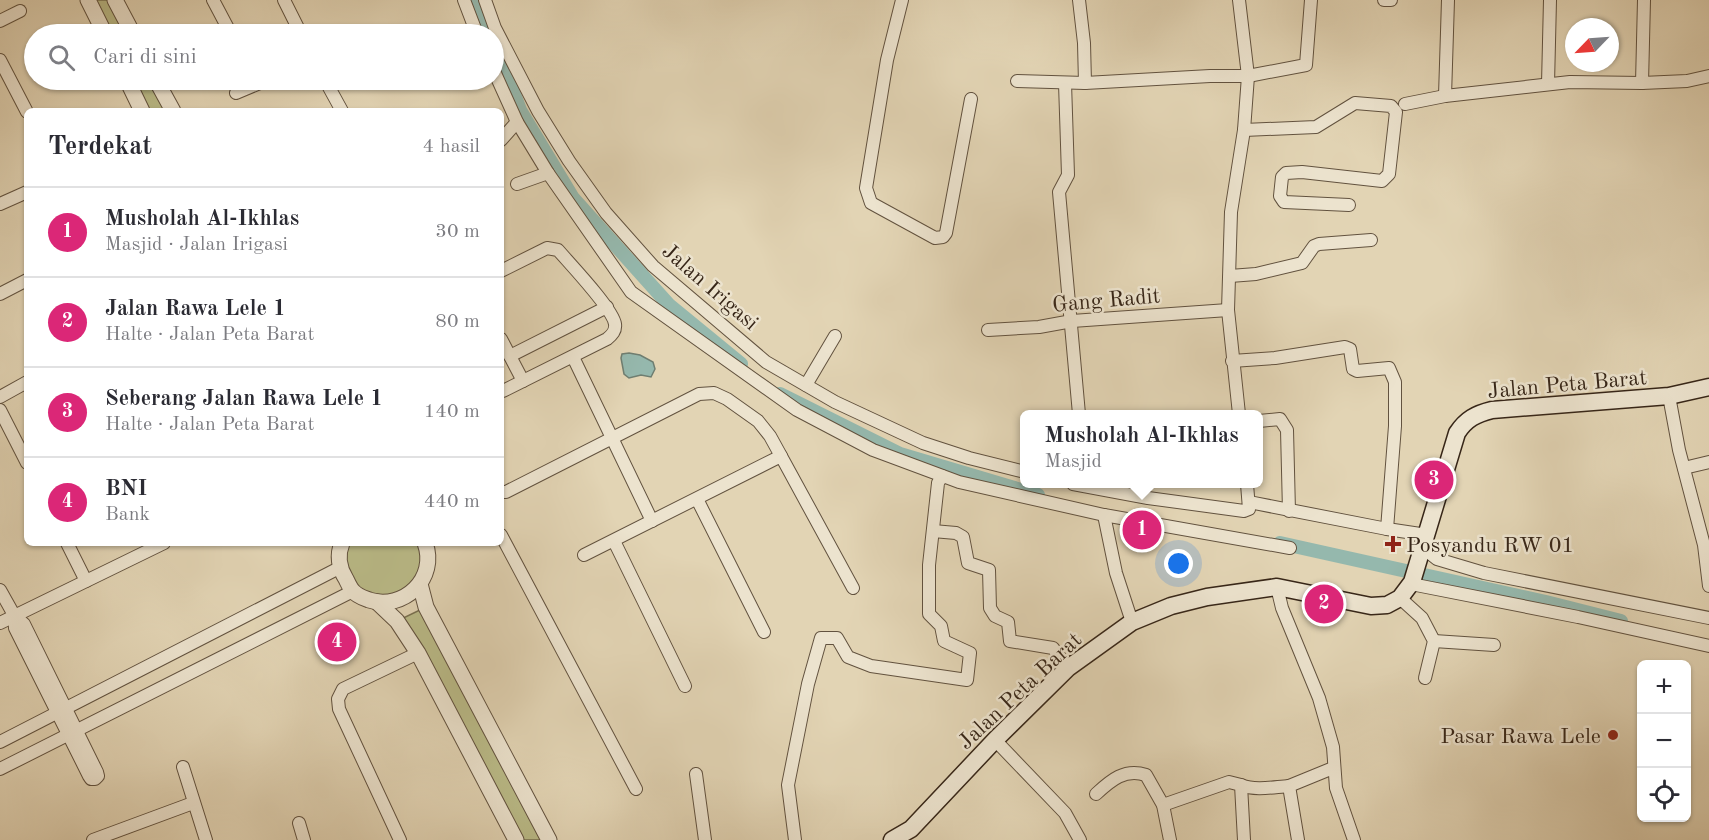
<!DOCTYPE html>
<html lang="id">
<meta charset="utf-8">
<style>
:root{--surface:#fff;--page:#f7f7f7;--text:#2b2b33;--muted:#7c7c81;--line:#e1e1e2;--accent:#db2777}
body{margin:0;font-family:"Old Standard TT",serif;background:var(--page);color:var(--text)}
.controls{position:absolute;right:18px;bottom:18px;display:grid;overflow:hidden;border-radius:9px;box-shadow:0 2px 4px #0004}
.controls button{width:54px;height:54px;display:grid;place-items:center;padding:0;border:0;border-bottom:2px solid var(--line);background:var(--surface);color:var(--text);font:30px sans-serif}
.compass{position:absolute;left:1565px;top:18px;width:54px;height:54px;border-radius:50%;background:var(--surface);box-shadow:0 2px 4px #0004;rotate:245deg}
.you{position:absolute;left:1179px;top:564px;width:21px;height:21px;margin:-15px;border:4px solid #fff;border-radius:50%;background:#1a73e8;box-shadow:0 0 0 9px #1a73e833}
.badge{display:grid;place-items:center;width:39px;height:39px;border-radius:50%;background:var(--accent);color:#fff;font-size:20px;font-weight:700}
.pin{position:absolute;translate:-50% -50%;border:3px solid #fff;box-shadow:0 2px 6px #0006}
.popup{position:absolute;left:1020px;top:410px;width:243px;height:78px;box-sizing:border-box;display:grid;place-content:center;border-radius:9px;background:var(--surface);filter:drop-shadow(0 2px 4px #0005);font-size:20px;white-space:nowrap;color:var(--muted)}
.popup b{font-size:22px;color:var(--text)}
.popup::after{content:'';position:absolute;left:50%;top:100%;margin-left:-12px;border:12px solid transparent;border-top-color:var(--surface)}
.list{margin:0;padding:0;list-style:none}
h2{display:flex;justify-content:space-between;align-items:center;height:78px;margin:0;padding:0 24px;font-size:26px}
h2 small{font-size:20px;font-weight:400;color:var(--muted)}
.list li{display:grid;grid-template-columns:39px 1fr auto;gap:18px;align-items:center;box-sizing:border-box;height:90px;padding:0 24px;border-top:2px solid var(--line)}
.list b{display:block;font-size:22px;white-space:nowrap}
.list p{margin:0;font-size:20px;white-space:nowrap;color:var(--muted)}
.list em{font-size:20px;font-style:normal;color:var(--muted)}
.icon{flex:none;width:33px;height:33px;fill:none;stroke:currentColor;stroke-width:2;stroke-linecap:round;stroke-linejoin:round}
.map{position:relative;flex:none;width:1709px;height:840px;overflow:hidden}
.search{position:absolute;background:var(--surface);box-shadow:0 2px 4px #0004;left:24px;top:24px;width:480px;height:66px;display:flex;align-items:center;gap:15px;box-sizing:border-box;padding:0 21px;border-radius:33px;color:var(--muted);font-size:22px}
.panel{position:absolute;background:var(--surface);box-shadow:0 2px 4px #0004;left:24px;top:108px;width:480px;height:438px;border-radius:9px}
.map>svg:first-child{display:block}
.green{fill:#babb88;stroke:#787050;stroke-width:1.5}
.water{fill:#95b8ad;stroke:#6f7e71;stroke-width:1.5}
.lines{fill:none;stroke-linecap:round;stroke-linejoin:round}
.canal{stroke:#95b8ad;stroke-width:14}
.minor-casing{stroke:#62523f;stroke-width:14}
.tertiary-casing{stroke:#62523f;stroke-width:17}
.secondary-casing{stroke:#372618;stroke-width:19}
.minor{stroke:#ece3ce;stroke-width:12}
.tertiary{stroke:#ece3ce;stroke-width:15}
.secondary{stroke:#ece3ce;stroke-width:16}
.poi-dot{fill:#8f2418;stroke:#ece3ce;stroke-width:2}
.labels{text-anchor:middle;stroke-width:5;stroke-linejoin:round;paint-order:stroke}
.street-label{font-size:22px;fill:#372618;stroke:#ece3ce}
.poi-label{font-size:22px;fill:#372618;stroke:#ece3ce;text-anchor:start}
</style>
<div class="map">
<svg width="1709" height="840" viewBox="0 0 1709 840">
<rect width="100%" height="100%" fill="#e2d4b4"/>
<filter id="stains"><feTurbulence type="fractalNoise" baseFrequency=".00333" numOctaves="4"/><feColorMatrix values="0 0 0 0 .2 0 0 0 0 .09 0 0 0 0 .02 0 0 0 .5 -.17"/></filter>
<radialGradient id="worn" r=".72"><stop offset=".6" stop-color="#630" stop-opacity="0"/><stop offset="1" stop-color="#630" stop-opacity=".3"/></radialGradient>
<g class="green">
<polygon points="88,0 115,0 133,34 105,34"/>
<polygon points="127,80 156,80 173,111 142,111"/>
<polygon points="342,543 425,543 427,564 404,598 353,591"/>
<polygon points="426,607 549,840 516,840 397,621"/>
</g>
<polygon class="water" points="629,353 640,355 653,362 655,369 651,377 641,375 629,378 624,374 621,358 622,354"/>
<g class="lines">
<g class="canal">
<polyline points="477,0 491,34"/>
<polyline points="494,40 520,110 573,198 669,305 741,364"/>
<polyline points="780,394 900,454 1038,495"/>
<polyline points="1280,543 1546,602 1621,621"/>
</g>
<g class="minor-casing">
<g id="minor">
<polyline points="213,0 231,34"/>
<polyline points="284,0 301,34"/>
<polyline points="464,0 477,34"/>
<polyline points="485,0 495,28 538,111 569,161 606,213 653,266 766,362 835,402 923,443 969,458 1025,472"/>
<polyline points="902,0 887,60 866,188 871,203 935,238 943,237 946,233 971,99"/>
<polyline points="1079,0 1084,43 1085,83"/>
<polyline points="1239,0 1248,76 1244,130 1231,212 1228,310 1239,414"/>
<polyline points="1384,0 1391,0"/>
<polyline points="0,21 20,11"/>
<polyline points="0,60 27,112"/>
<polyline points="494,71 517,122 548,173 631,292 797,410 873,450 959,482 1104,515 1290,548"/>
<polyline points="325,80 342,111"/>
<polyline points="1017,81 1085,83 1210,76 1248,76 1306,65 1311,0"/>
<polyline points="1065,83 1068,175 1059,192 1079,414"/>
<polyline points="1642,83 1644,0"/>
<polyline points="1548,84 1550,0"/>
<polyline points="236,93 267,80"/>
<polyline points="1445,96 1448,0"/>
<polyline points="1405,104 1445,96 1570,82 1642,83 1687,81 1709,76"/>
<polyline points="1244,130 1316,127 1355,103 1391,106 1396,112 1389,174 1382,181 1302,172 1286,173 1282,177 1280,196 1284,202 1349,205"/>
<polyline points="501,140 517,122"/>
<polyline points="517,184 548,173"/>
<polyline points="0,204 27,192"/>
<path d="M501 271 547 248 558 250C570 264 613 309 615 324 616 331 612 335 607 339L503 391"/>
<polyline points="1230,276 1256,274 1302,263 1314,246 1319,244 1371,240"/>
<polyline points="0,294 27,280"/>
<polyline points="988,330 1039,327 1072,321 1228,310"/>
<polyline points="501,339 523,381"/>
<polyline points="510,356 607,307"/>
<polyline points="573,357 652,521"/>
<polyline points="1232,361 1275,358 1345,347 1350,349 1353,369 1357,371 1389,368 1395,382 1395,426 1387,529"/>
<polyline points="806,385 835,336"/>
<polyline points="1669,396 1679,450 1704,545 1709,586"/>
<polyline points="0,397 27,382"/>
<polyline points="0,410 27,463"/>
<polyline points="1259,421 1280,419 1287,430 1289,511"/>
<polyline points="1684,468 1709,462"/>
<polyline points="1073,484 1148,498 1244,511 1249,509 1247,484"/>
<polyline points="501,492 506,492 699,394 714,393 727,399 758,421 770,436 781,456"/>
<polyline points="697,499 764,632"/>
<polyline points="1249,502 1387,529 1427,535"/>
<polyline points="1104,515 1116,573 1132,622"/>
<polyline points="933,531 956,533 963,537 968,563 989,570 990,608 995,616 1008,622 1010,641 1053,648 1068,668"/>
<polyline points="501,535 636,789"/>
<polyline points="614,541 685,686"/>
<polyline points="67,543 86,581"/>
<polyline points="1423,548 1437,559 1484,573 1709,618"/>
<polyline points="584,555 781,456 853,588"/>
<polyline points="1411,584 1578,617 1709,646"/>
<polyline points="1277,587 1282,608 1319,698 1333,747 1336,788 1354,840"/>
<polyline points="0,590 14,615 24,624 97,772 98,776 95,779 91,779 89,776 15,628 14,615"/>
<polyline points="1400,598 1422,618 1434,641 1425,678"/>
<polyline points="0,623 164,543"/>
<polyline points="1434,641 1494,645"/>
<polyline points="995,740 1065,813 1080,840"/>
<polyline points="0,742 339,568"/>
<polyline points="183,767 206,840"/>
<polyline points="0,769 353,591"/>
<polyline points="696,774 705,840"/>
<path d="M1241 785C1256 791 1273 787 1289 786"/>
<path d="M1096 794C1111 780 1125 768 1146 775L1163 805 1170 840"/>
<polyline points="1163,805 1229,782 1241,785 1244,840"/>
<polyline points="299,823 304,840"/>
<polyline points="93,840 193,803"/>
<polyline points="400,840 339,709 338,699 343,689 418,653"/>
<polyline points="795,840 788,785 808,684 821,638 837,638 848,657 871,666 967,680 970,653 944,641 941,626 929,614 929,565 938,483 942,476"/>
<polyline points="1298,840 1289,786 1333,768"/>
</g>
</g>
<g class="tertiary-casing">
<g id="tertiary">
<polyline points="88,0 105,34"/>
<polyline points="115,0 133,34"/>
<polyline points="127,80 142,111"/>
<polyline points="156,80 173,111"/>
<path d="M342 543C337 555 339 568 346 579 348 583 350 588 353 591 357 596 364 598 369 600 404 611 438 578 425 543"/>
<polyline points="420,584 426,607 549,840"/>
<polyline points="377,602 397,621 418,653 516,840"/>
</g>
</g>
<g class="secondary-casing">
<path id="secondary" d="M892 840 911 829 995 740 1068 668 1132 622 1171 606 1207 597 1277 587 1371 606 1387 605 1400 598 1412 582 1457 433C1466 419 1476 414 1492 410L1669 396 1709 387"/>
</g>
<use href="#minor" class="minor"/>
<use href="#tertiary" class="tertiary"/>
<use href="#secondary" class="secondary"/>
</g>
<g class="poi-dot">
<path d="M1390 535h6v6h6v6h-6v6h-6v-6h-6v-6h6z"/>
<circle cx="1613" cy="735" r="6"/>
</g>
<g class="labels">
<g class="street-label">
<text transform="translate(711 286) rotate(41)" y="8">Jalan Irigasi</text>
<text transform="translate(1106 299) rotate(-5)" y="8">Gang Radit</text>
<text transform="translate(1567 383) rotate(-5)" y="8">Jalan Peta Barat</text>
<text transform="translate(1019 690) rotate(-43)" y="8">Jalan Peta Barat</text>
</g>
<g class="poi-label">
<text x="1406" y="552">Posyandu RW 01</text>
<text x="1601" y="743" text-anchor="end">Pasar Rawa Lele</text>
</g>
</g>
<rect width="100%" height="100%" filter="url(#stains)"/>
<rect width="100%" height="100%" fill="url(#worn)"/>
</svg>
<div class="controls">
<button>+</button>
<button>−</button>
<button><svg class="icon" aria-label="locate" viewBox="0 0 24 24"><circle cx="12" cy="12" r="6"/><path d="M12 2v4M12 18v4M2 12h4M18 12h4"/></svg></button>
</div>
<svg class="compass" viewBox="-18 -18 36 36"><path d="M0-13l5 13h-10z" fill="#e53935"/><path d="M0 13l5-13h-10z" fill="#7c7c81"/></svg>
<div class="you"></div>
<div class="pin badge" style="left:1142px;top:530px">1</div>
<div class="popup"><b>Musholah Al-Ikhlas</b>Masjid</div>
<div class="pin badge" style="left:1324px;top:604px">2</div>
<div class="pin badge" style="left:1434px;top:480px">3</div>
<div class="pin badge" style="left:337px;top:642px">4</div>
<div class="search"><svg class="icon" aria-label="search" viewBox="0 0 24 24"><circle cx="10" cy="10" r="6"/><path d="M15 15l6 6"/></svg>Cari di sini</div>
<section class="panel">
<h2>Terdekat<small>4 hasil</small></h2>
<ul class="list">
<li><span class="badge">1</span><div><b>Musholah Al-Ikhlas</b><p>Masjid · Jalan Irigasi</p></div><em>30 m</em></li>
<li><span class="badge">2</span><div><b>Jalan Rawa Lele 1</b><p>Halte · Jalan Peta Barat</p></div><em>80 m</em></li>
<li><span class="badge">3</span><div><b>Seberang Jalan Rawa Lele 1</b><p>Halte · Jalan Peta Barat</p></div><em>140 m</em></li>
<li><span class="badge">4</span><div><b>BNI</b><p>Bank</p></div><em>440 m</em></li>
</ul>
</section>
</div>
